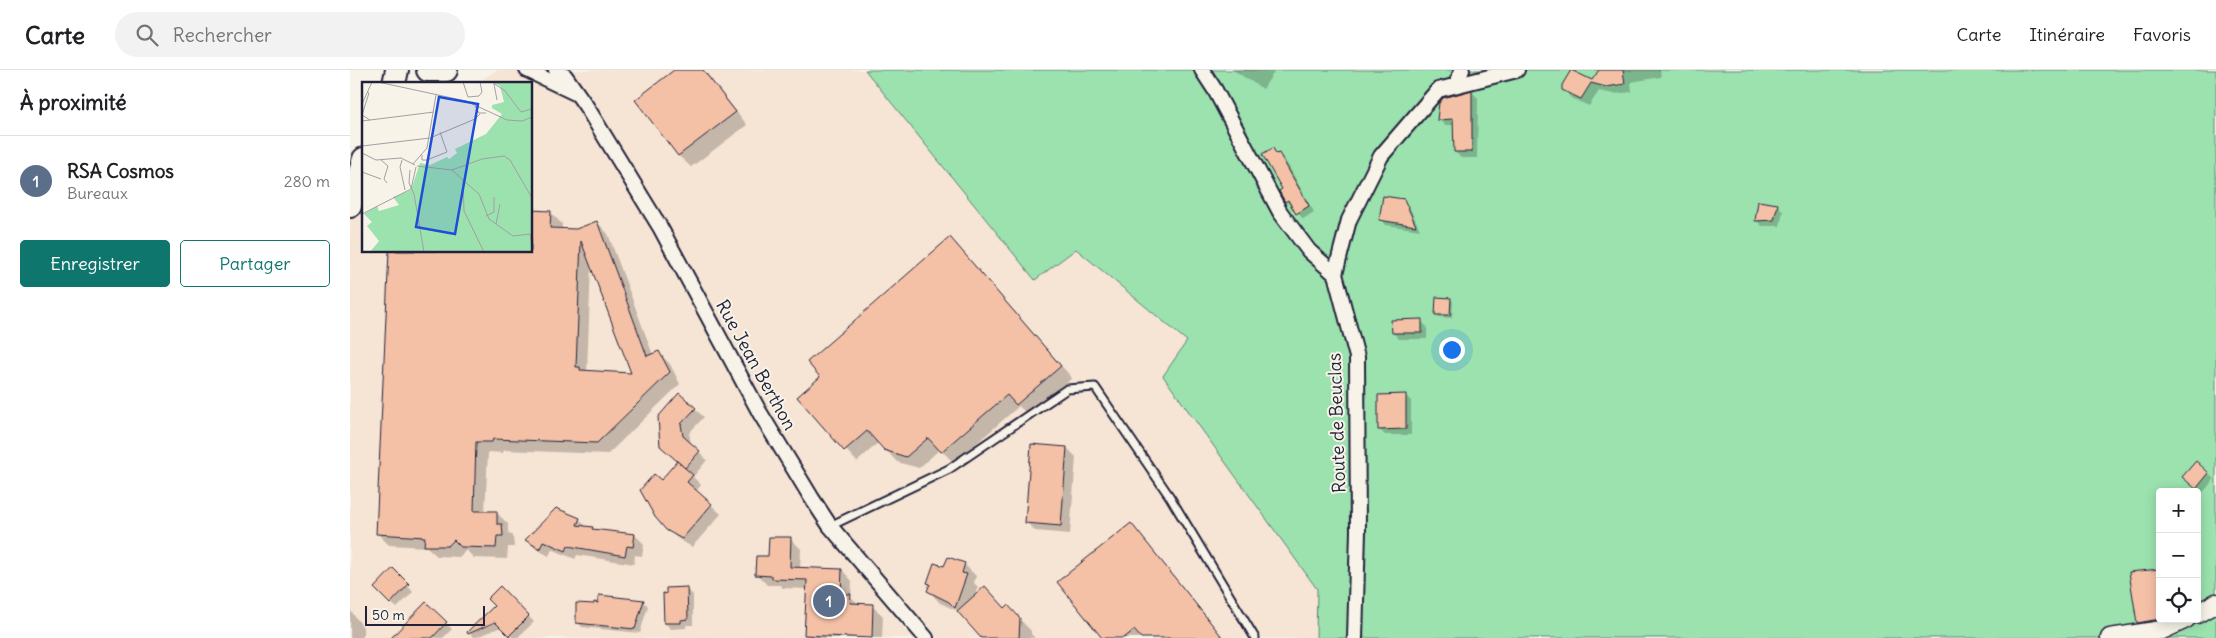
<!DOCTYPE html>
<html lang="fr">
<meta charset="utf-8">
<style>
:root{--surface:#fff;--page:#f2f2f2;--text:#202124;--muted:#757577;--line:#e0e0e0;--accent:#0f766e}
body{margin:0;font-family:Delius,sans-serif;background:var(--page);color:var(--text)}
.controls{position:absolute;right:15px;bottom:15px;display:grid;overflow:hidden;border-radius:5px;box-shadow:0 2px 12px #0003}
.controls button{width:45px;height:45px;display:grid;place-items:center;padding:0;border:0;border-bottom:1px solid var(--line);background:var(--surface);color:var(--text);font:25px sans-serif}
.scale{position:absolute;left:15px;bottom:12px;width:120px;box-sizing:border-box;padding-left:5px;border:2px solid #22223b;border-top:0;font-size:14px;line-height:18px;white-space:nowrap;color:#22223b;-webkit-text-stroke:4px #f7f3e8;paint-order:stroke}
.you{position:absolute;left:1101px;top:279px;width:18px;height:18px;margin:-12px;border:4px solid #fff;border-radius:50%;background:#1a73e8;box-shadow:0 0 0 8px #1a73e833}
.badge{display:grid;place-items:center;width:32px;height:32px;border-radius:50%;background:var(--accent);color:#fff;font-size:16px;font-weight:700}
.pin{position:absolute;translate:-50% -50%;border:2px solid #fff;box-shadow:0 1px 5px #0006}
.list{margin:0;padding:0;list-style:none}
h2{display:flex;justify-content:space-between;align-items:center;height:65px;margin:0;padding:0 20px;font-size:21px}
h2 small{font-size:16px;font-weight:400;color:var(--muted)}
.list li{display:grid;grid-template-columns:32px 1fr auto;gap:15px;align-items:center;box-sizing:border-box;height:90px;padding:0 20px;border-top:1px solid var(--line)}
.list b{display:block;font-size:19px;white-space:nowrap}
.list p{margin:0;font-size:16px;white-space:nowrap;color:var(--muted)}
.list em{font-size:16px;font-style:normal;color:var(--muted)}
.actions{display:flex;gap:10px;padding:15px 20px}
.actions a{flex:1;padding:11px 0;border:1px solid var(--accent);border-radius:5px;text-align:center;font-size:18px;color:var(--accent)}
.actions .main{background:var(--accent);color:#fff}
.icon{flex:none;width:28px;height:28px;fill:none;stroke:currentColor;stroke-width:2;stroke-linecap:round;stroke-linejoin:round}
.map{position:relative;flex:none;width:1866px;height:568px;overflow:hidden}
header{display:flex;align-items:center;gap:30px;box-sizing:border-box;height:70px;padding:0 25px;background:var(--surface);border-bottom:1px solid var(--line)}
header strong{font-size:24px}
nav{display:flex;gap:28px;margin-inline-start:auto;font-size:18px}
.search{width:350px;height:45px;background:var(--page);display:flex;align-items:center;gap:12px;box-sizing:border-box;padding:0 18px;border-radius:28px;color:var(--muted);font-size:19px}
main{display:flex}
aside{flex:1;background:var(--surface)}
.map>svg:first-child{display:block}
.built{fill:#f6e4d4}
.green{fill:#9be2af;stroke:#5e8275;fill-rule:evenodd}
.shadow{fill:#0003;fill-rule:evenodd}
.building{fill:#f5c1a6;stroke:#22223b;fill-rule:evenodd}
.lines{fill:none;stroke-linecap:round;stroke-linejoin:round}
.service-casing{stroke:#22223b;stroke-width:11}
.minor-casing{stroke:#22223b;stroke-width:18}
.tertiary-casing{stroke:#22223b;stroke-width:21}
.primary-casing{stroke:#22223b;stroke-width:26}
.service{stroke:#f7f3e8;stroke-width:7}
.minor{stroke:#f7f3e8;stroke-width:14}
.tertiary{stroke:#f7f3e8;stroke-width:18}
.primary{stroke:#f7f3e8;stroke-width:22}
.labels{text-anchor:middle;stroke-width:4;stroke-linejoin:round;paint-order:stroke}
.street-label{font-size:18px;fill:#22223b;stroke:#f7f3e8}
.inset-road{fill:none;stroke:#a29fa3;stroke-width:1}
.view{fill:#1d4ed8;fill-opacity:0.15;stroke:#1d4ed8;stroke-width:2.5}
.inset-edge{fill:none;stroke:#22223b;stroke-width:2.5}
</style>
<header>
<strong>Carte</strong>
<div class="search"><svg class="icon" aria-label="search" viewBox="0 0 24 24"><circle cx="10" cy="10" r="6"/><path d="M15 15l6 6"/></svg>Rechercher</div>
<nav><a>Carte</a><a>Itinéraire</a><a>Favoris</a></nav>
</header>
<main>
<aside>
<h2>À proximité<small></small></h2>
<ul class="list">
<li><span class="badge" style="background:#5c6f8a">1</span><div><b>RSA Cosmos</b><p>Bureaux</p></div><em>280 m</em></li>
</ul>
<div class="actions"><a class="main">Enregistrer</a><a>Partager</a></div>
</aside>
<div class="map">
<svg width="1866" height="568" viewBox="0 0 1866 568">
<rect width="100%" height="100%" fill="#f7f3e8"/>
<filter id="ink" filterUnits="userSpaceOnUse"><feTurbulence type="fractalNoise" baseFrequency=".02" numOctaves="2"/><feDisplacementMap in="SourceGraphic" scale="10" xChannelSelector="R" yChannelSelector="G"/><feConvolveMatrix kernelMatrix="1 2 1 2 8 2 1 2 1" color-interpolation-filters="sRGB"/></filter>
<g filter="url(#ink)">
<polygon class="built" points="147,0 515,0 685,210 725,179 837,271 813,306 967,519 966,568 0,568 0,123 14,104 14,181 181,181 181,14 125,14"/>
<path class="green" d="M515 0H1866V568H966L967 519 813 306 837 271 726 179 685 210ZM1810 422H1847V549H1810Z"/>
<g class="shadow">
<polygon points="326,0 354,0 397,55 341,97 329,86 287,30"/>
<polygon points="883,0 922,0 924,2 913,19"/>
<polygon points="1222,0 1243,12 1258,0 1310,0 1311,7 1281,12 1282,22 1264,24 1249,21 1239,36 1221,28 1213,19 1213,15"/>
<polygon points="1122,22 1128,28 1127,88 1111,88 1105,82 1104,55 1095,55 1089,49"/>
<polygon points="923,79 935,90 964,142 953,149 943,136 941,137 936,131"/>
<polygon points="1053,130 1059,136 1070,160 1036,155 1031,149"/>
<polygon points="1428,136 1433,141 1430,156 1412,156 1406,150"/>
<path d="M200 142 212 154V159L226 160 247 152 258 164 303 285 309 283 320 294 330 314 258 384 154 380 153 383 138 382 135 442 147 443 158 454V462L163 466 164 477H158L157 489 124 488 116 480 109 487 87 486 77 477 39 475 28 464 181 181ZM241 195 283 304 237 302Z"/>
<polygon points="612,181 722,308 679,346 669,336 604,393 590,379 569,398 547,392 529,372 507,392 449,327"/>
<polygon points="1101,229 1103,232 1102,248 1089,247 1087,244"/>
<polygon points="1071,251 1077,257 1077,269 1049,269 1043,263"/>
<polygon points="329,325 354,347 339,363 341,374 357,390 343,407 351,415 346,421 371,444 342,477 327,468 317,459 311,412 328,391"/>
<polygon points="1055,325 1061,331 1061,365 1035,365 1029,359"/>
<polygon points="717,378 726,387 720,464 685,461 676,452"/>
<polygon points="1859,404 1864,409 1852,424 1840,413"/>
<polygon points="229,449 238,458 245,461 285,465 294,474 292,486 285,485 284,494 227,485 225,489 202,479 199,486 186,479 177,470"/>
<polygon points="781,455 792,467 873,568 753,568"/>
<polygon points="441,469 451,479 450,499 492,500 502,511 501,527 510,535 522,536 533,546 532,568 458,568 455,565 457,519 433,518 430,515 417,515 407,504 420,487"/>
<polygon points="614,494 626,506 624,513 628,517 624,527 655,539 658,537 681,561 681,564 685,568 633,568 610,542 590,533 579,521 595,498"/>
<polygon points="1810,500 1810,549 1839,549 1796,561 1788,553"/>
<polygon points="48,505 63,522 47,538 26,518"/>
<polygon points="150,518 184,552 167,568 163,568 151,557 124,568 119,562 146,536"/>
<polygon points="337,519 343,525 343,555 336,555 336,558 321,559 315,553"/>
<polygon points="293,531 298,536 290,563 232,557 227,552 245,536"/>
<polygon points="76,534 102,559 93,568 48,568"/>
<polygon points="0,540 13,557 13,568 0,568"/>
</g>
<g class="building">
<polygon points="324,0 353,0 386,42 328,86 285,30"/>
<polygon points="1221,0 1242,10 1249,0 1273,0 1275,14 1256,17 1241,13 1231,29 1212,20 1212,15"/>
<polygon points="1122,20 1122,82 1104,82 1103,49 1087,50 1089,33 1093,28"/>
<polygon points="923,78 926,84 929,83 959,136 946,144 938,130 935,132 929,121 932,119 912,84"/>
<polygon points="1033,126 1054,129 1066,156 1029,150"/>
<polygon points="1408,131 1428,134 1424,150 1405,151"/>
<path d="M181 140 201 141 200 158 226 159 247 151 297 286 309 281 320 302 247 373 143 369 142 372H126L124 441H147V454H152L153 466H147L146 478 111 477 104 470 98 476H74L75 467 26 464 39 181H181ZM231 171 281 303 230 300V297H226Z"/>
<polygon points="600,167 711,296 666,335 657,325 591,382 578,368 556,387 534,380 517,361 494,381 447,327 470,307 457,292"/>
<polygon points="1086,227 1101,228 1100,245 1085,245"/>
<polygon points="1072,249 1072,263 1042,263 1041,250"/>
<polygon points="329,323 346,338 331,354 333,366 350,381 335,398 310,376 308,347"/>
<polygon points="1056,324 1056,359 1028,360 1028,325"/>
<polygon points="681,374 717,377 711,456 675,453"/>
<polygon points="327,391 343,405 337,412 362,434 332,469 316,460 305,447 290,420 304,404 311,410"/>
<polygon points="1846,391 1859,403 1846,419 1832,407"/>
<polygon points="206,438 230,448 227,455 243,457 242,459 285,464 283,477 277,476 275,486 218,476 216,481 193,471 190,479 175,470"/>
<polygon points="781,453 873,568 791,568 784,560 774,568 752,568 707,512"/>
<polygon points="419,467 441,467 440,497 492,499 491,524 501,524 500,533 523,534 522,568 454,565 457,510 422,509 422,506 405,505 406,486 418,486"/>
<polygon points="598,487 615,493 612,503 617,504 605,538 599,532 577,521 580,514 577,513 584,493 594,496"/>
<polygon points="43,498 59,514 40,534 24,518"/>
<polygon points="1810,499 1810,549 1787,553 1779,502"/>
<polygon points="150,516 179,546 159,566 145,552 118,564 117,562 144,536 137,529"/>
<polygon points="635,516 655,538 658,535 670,548 669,568 631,568 607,541"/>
<polygon points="337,517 338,549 331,550 331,553 314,553 313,523 316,524 316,518"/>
<polygon points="249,525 294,530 285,559 226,553 226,533 244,534 244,532 248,533"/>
<polygon points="76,532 97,552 82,568 41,568"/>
</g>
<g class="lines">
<g class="service-casing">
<polyline id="service" points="480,456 599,399 717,319 745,317 820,427 905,568"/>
</g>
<g class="minor-casing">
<g id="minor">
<polyline points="177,0 225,23"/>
<polyline points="206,0 215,6 236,36 310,157 410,343 461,427 480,456 576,568"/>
<polyline points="852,0 865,20 930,142 959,181 985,204 1007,287 1008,461 1005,568"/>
<polyline points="1106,15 1112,0"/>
<polyline points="985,204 999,150 1031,86 1088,20 1167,0"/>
</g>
</g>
<g class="tertiary-casing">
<g id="tertiary">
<polyline points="1847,544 1866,533"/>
<polyline points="1760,568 1812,560 1836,549"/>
</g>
</g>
<g class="primary-casing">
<g id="primary">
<polyline points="78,0 96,0"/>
<polyline points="44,14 47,0"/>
<polyline points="0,136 14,89"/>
</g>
</g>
<use href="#service" class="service"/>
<use href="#minor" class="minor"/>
<use href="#tertiary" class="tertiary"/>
<use href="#primary" class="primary"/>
</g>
</g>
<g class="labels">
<g class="street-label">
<text transform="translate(406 295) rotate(61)" y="6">Rue Jean Berthon</text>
<text transform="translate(987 353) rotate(-92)" y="6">Route de Beuclas</text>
</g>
</g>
<g transform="translate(12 12)">
<rect width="170" height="170" fill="#f7f3e8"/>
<path d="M131 0H170V170H8L17 159 5 144 10 140 2 132 15 124 17 129 37 123 31 115 49 108 58 81 68 83 85 75 87 77 95 71 93 67 124 52 140 32 130 26V23L142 20 138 4Z" fill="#9be2af"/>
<path class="inset-road" d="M16 0 104 19 145 38 160 39 170 35M101 0 106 15M130 0 143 9 159 30 170 27M132 2 135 18M5 10 7 11 0 33 8 38M106 15 117 14 120 10 118 0M0 22 10 0M113 24 117 31H124M0 39 72 30M0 64 68 56 113 37 118 32M0 71 14 78 39 76 53 83M60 73V78H65L85 70 78 50M19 78 26 84 22 97 25 101M40 78 38 85 43 108M51 82 65 66 74 13M55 84 90 88 120 77 142 74 148 78 170 116M48 88 47 101 52 112 62 170M90 88 101 98 102 129 122 170M0 90 19 97M102 99 117 112 127 137 151 154 168 152 170 164M49 107 54 85M0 132 49 107M124 134 132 130V115M134 142 138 122"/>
<path class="view" d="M77 15 116 22 93 152 54 145Z"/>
<rect width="170" height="170" class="inset-edge"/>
</g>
</svg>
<div class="controls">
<button>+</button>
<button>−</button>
<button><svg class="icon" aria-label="locate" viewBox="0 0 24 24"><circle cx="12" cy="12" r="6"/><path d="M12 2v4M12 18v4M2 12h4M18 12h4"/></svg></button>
</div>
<div class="scale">50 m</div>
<div class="you"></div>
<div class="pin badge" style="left:479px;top:531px;background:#5c6f8a">1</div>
</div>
</main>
